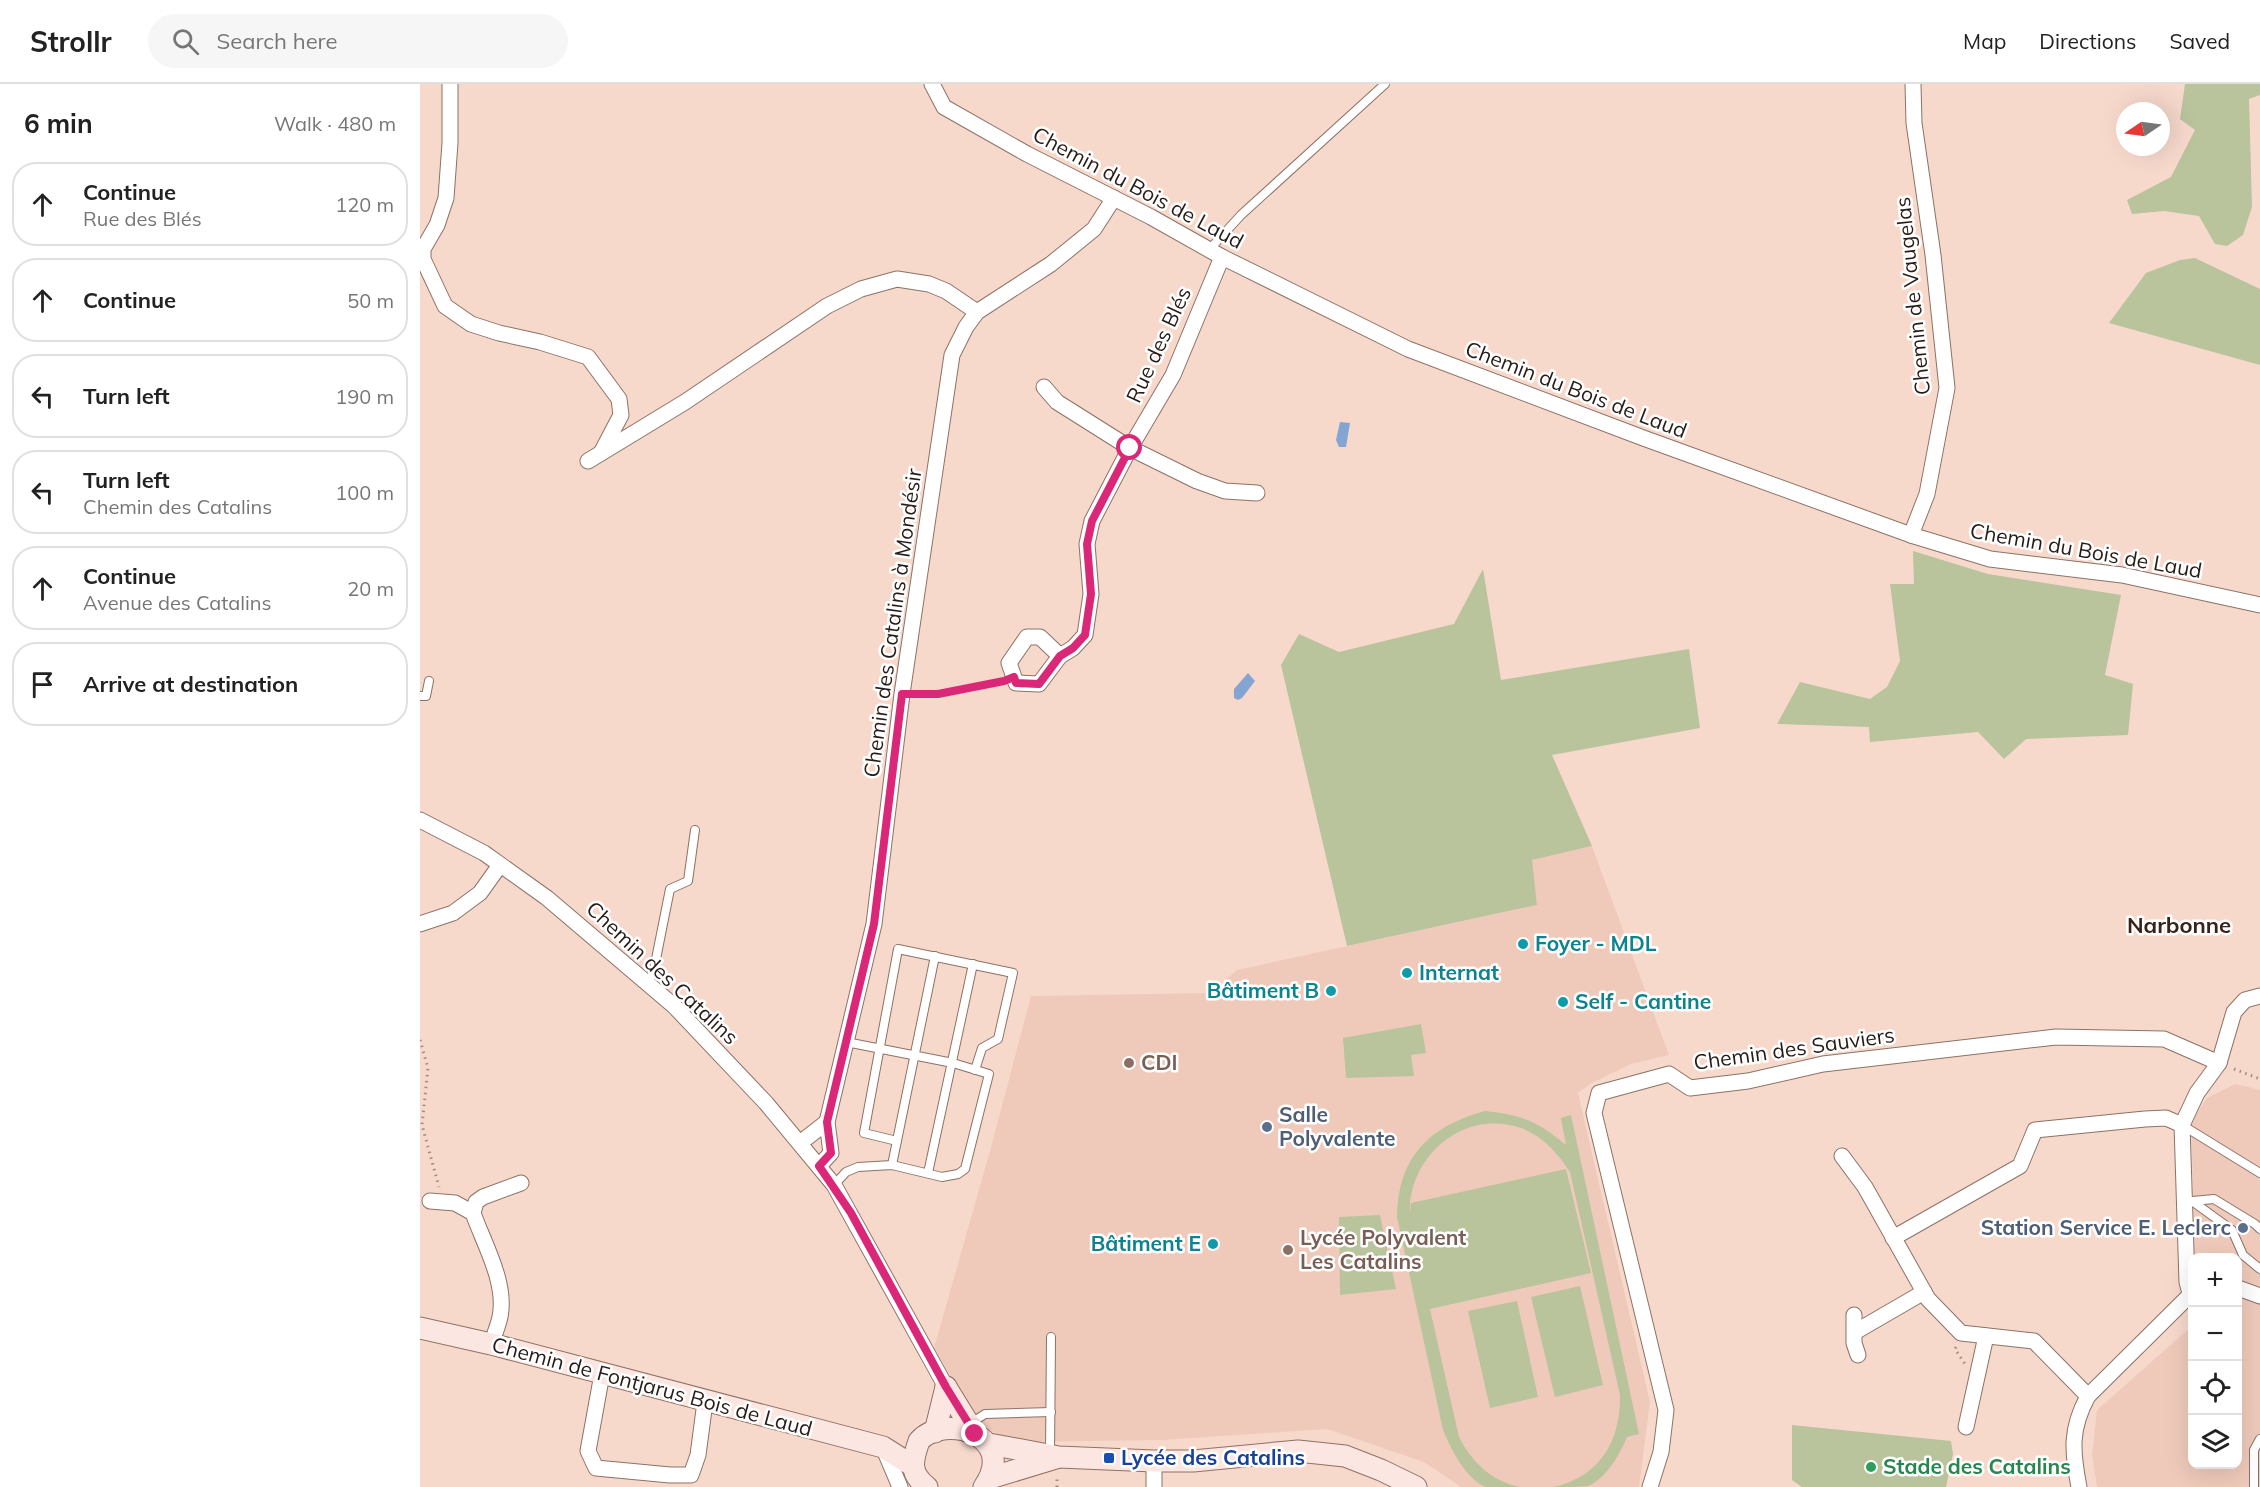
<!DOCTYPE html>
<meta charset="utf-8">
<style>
:root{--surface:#fff;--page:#f6f6f6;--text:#222;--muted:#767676;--line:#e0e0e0}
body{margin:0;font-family:Mulish,sans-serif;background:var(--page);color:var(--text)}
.controls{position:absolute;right:18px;bottom:18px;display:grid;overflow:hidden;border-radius:12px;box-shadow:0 6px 24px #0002}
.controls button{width:54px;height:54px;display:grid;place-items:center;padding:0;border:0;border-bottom:2px solid var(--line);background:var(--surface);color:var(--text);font:30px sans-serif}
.compass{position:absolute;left:1696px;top:18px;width:54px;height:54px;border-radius:50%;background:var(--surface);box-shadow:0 6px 24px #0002;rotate:257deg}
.stop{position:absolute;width:18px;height:18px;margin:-14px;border:4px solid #db2777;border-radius:50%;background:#fff}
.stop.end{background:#db2777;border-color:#fff;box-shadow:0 2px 6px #0008}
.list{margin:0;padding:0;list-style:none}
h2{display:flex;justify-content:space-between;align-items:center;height:78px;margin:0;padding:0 24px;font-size:26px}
h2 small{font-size:20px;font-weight:400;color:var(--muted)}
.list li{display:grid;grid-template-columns:39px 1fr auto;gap:18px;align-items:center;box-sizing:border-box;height:84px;margin:0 12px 12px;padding:0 12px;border:2px solid var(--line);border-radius:24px}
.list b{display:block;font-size:22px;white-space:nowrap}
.list p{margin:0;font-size:20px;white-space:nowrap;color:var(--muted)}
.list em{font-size:20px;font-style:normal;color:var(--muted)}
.icon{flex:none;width:33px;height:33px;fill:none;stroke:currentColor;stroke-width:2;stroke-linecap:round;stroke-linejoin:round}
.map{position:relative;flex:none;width:1840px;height:1403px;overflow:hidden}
header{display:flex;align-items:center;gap:36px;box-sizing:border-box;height:84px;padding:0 30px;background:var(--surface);border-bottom:2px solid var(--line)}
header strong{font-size:28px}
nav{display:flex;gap:33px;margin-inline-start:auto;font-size:21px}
.search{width:420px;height:54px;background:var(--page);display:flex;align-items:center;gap:15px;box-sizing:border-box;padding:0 21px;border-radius:33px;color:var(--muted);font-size:22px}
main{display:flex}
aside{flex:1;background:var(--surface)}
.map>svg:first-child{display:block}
.built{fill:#efcabb}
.green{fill:#b9c39c}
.water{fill:#84a4d1}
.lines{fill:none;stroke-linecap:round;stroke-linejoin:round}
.lane-casing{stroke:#8c7266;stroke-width:10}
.street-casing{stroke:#8c7266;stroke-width:17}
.secondary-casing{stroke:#8c7266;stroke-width:23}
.path{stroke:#a18b82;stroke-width:3;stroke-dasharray:1.5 4.5;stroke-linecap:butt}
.lane{stroke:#fff;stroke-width:8}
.street{stroke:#fff;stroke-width:15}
.secondary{stroke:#fce6e1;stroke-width:21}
.route{stroke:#db2777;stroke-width:8}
.culture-dot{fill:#0f9aa8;stroke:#fff;stroke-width:2}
.education-dot{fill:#8d6e63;stroke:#fff;stroke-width:2}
.service-dot{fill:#5c6f8a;stroke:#fff;stroke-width:2}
.transit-dot{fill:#1a4fb4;stroke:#fff;stroke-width:2}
.leisure-dot{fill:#2e9e5b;stroke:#fff;stroke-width:2}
.labels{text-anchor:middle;stroke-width:5;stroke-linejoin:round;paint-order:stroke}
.street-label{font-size:21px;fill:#261c17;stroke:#fff}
.culture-label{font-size:21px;font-weight:bold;fill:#0d838f;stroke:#fff;text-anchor:start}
.education-label{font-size:21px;font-weight:bold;fill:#785e54;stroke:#fff;text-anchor:start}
.service-label{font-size:21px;font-weight:bold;fill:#4e5e75;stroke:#fff;text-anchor:start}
.transit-label{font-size:21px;font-weight:bold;fill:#164399;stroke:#fff;text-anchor:start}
.leisure-label{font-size:21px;font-weight:bold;fill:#27864d;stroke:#fff;text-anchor:start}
.neighbourhood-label{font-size:22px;font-weight:bold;fill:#392319;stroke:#fff}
</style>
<header>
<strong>Strollr</strong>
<div class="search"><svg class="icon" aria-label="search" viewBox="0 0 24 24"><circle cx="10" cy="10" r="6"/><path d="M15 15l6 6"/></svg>Search here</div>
<nav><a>Map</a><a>Directions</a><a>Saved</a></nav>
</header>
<main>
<aside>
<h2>6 min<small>Walk · 480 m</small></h2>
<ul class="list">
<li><svg class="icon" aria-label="ahead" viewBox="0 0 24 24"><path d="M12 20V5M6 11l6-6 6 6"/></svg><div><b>Continue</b><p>Rue des Blés</p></div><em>120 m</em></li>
<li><svg class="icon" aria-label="ahead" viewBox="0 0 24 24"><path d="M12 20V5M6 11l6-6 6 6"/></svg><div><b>Continue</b></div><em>50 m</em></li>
<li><svg class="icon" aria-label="left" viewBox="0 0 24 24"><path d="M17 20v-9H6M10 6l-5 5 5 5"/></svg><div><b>Turn left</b></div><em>190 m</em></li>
<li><svg class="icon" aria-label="left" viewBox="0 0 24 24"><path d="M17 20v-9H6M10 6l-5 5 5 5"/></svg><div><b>Turn left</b><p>Chemin des Catalins</p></div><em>100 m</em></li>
<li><svg class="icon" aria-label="ahead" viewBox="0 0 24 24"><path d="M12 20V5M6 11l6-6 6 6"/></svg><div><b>Continue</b><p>Avenue des Catalins</p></div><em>20 m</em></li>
<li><svg class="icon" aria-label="arrive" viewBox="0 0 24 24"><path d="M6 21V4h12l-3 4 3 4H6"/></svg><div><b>Arrive at destination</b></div></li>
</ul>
</aside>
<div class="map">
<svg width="1840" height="1403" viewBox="0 0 1840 1403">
<rect width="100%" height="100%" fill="#f7d9cc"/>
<g class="built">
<polygon points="1172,762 1249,971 1211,980 1172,999 1158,1009 1230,1318 1219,1403 1041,1403 1004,1378 907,1345 742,1356 592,1358 558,1339 514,1264 570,1067 611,912 791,909 817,886 1117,821 1111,776"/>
<polygon points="1815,1000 1840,1006 1840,1403 1677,1403 1672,1371 1677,1326 1772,1242 1772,1380 1818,1380 1818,1174 1775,1173 1771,1038 1787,1014"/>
</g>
<g class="green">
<polygon points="1765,0 1840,0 1840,11 1829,15 1832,123 1823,151 1807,162 1795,160 1779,132 1744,127 1712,130 1707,116 1751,93 1775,46 1760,35"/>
<polygon points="1775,174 1840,205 1840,281 1689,239 1726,189 1760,176"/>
<polygon points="1493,467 1568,490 1701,511 1685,591 1713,600 1708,651 1606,655 1584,675 1558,648 1450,658 1449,643 1357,640 1380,598 1450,615 1467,603 1480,577 1470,500 1494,500"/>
<polygon points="1063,485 1081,596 1269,565 1280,644 1132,671 1172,762 1112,776 1117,821 927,862 861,581 879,550 919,568 1034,540"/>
<polygon points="1001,940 1006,969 991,971 994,992 926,994 923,954"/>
<path d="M1065 1027C1102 1031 1117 1037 1146 1061L1141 1034 1151 1031 1219 1350 1207 1353C1200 1370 1186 1395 1168 1402 1160 1403 1144 1403 1134 1403 1180 1393 1201 1356 1200 1311L1150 1088C1136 1066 1116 1045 1089 1041 1036 1031 988 1077 990 1130L991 1119 1146 1085 1171 1189 1010 1225 1039 1353C1052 1378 1071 1397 1100 1403 1090 1403 1075 1403 1066 1403 1046 1396 1030 1363 1023 1346L977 1133C978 1072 1010 1042 1065 1027Z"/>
<polygon points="960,1131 976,1205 920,1211 919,1133"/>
<polygon points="1160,1202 1183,1301 1135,1313 1111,1213"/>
<polygon points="1097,1217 1118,1313 1070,1324 1048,1227"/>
<polygon points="1372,1341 1531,1357 1533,1370 1526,1403 1382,1403 1372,1396"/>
</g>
<g class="water">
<polygon points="920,338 930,339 926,363 919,363 916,356"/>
<polygon points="828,589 835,597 822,614 818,616 814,614 814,605"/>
</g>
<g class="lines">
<g class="lane-casing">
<g id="lane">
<polyline points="789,166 821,131 965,0"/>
<polyline points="0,612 6,612 9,597"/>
<polyline points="228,900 234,885 250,805 268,797 275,746"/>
<polyline points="1762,1041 1840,1089"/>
<polyline points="477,1057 444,1049 478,865 593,889 578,955 562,964 555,986"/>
<polyline points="472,1081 515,872"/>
<polyline points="508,1089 553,880"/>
<polyline points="414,1101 426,1088 438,1083 472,1081 522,1093 538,1090 545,1085 569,990 533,979 426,958"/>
<polyline points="1764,1117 1772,1117 1812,1146 1823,1171 1840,1185"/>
<polyline points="1772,1117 1794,1115 1835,1140 1840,1145"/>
<polyline points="551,1339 565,1330 631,1328"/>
<polyline points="630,1370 631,1253"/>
<polyline points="1834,1403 1834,1366 1840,1355"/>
</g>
</g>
<g class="street-casing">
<g id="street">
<polyline points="30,0 30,59 26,114 17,141 3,165 3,175 25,222 51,240 79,249 120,258 168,273 199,315 201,331 181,369"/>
<polyline points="512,0 524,23 607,70 731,133 802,173 988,265 1226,355 1491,451 1570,475 1702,491 1840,521"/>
<polyline points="624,303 637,318 710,364 777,397 805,407 837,409"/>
<polyline points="168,377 265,318 407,222 441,205 477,195 509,200 526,207 557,228"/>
<polyline points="1491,451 1507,410 1527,304 1513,171 1494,39 1493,0"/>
<polyline points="640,572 620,553 607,553 589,579 596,599 619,600 640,572 653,564 665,551 671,510 667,460 672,437 710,364 753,291 802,173"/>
<polyline points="0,736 64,769 127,814 254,922 346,1019 414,1101 526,1303"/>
<polyline points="0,840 33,829 60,809 80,781"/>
<polyline points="380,1059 407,1038"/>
<polyline points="1422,1072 1445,1103 1508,1215 1541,1249 1614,1257 1668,1312"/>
<polyline points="399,1082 411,1069 407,1038 454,840 482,610 532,271 546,243 557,228 631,180 674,145 694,114"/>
<path d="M10 1117 35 1119 53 1129C64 1160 87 1199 80 1233 78 1242 74 1252 71 1260"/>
<polyline points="53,1129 56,1118 63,1113 101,1099"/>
<polyline points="1473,1154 1600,1082 1615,1046 1725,1035 1746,1034 1762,1041"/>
<polyline points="1818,1204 1840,1212"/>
<polyline points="1770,1209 1767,1198 1762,1041 1777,1009 1799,979 1814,928 1825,916 1840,912"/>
<polyline points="1434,1231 1434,1259 1438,1271"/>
<polyline points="1435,1248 1504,1208"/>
<polyline points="182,1290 168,1367 176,1384 250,1391 271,1391 278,1371 285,1318"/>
<polyline points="1546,1343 1566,1252"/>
<polyline points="463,1363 480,1403"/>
<polyline points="734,1377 734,1403"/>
<polyline points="1230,1403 1241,1368 1246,1326 1174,1029 1179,1009 1249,990 1270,1004 1328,997 1403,980 1636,953 1744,955 1799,979"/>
<path d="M1659 1403C1652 1367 1650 1345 1668 1312L1772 1209"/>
</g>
</g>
<g class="secondary-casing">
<g id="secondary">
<polyline points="0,1244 71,1260 463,1363 493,1382"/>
<polyline points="526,1303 555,1350"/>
<polyline points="515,1348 526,1303"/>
<polyline points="569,1360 639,1373 734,1377 773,1377 878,1367 925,1372 961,1386 996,1403"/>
<polyline points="570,1394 636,1374"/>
<path d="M507 1403C489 1389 492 1377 499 1357 525 1328 599 1352 564 1403"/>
</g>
</g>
<g class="path">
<polyline points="496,611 518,610 581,598"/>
<polyline points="0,956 8,984 2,1041 19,1103"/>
<polyline points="1814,985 1840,995"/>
<polyline points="1536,1263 1535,1265 1545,1280"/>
<polyline points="637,1403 637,1393"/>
</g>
<use href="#lane" class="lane"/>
<use href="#street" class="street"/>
<use href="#secondary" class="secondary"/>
</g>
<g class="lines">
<polyline class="route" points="555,1350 526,1303 431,1129 399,1082 411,1069 407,1038 454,840 482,610 518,610 584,597 594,593 596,599 619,600 640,572 653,564 665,551 671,510 667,460 672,437 710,364"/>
</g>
<g class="culture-dot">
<circle cx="1103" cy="860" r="6"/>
<circle cx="987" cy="889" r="6"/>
<circle cx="911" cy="907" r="6"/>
<circle cx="1143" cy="918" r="6"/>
<circle cx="793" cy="1160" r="6"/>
</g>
<g class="education-dot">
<circle cx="709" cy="979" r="6"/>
<circle cx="868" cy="1166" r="6"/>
</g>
<g class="service-dot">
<circle cx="847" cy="1043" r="6"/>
<circle cx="1823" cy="1144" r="6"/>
</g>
<rect class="transit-dot" x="683" y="1368" width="12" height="12" rx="3"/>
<circle class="leisure-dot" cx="1451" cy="1383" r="6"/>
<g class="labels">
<g class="street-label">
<text transform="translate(718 104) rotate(28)" y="7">Chemin du Bois de Laud</text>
<text transform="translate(1493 212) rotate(-96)" y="7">Chemin de Vaugelas</text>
<text transform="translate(739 261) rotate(-65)" y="7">Rue des Blés</text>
<text transform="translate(1156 306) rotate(21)" y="7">Chemin du Bois de Laud</text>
<text transform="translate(1666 467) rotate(10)" y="7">Chemin du Bois de Laud</text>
<text transform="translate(473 539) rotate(-82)" y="7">Chemin des Catalins à Mondésir</text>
<text transform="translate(242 889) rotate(43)" y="7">Chemin des Catalins</text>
<text transform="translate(1374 965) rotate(-8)" y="7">Chemin des Sauviers</text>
<text transform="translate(232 1303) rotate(15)" y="7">Chemin de Fontjarus Bois de Laud</text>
</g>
<g class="culture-label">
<text x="1115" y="867">Foyer - MDL</text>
<text x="999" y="896">Internat</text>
<text x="899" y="914" text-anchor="end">Bâtiment B</text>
<text x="1155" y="925">Self - Cantine</text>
<text x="781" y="1167" text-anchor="end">Bâtiment E</text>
</g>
<g class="education-label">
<text x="721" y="986">CDI</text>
<text x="880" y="1161">Lycée Polyvalent<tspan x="880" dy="24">Les Catalins</tspan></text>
</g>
<g class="service-label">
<text x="859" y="1038">Salle<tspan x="859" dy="24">Polyvalente</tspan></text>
<text x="1811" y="1151" text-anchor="end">Station Service E. Leclerc</text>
</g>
<g class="transit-label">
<text x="701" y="1381">Lycée des Catalins</text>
</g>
<g class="leisure-label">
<text x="1463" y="1390">Stade des Catalins</text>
</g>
<g class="neighbourhood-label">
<text x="1759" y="849">Narbonne</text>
</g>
</g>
</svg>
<div class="controls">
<button>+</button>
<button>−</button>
<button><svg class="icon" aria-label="locate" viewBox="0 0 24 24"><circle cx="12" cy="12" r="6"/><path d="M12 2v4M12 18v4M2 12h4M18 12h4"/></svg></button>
<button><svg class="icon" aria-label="layers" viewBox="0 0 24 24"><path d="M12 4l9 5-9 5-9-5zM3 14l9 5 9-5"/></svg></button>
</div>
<svg class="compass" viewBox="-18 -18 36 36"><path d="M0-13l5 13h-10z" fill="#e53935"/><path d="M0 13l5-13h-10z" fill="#767676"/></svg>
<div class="stop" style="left:710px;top:364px"></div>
<div class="stop end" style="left:555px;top:1350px"></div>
</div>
</main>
